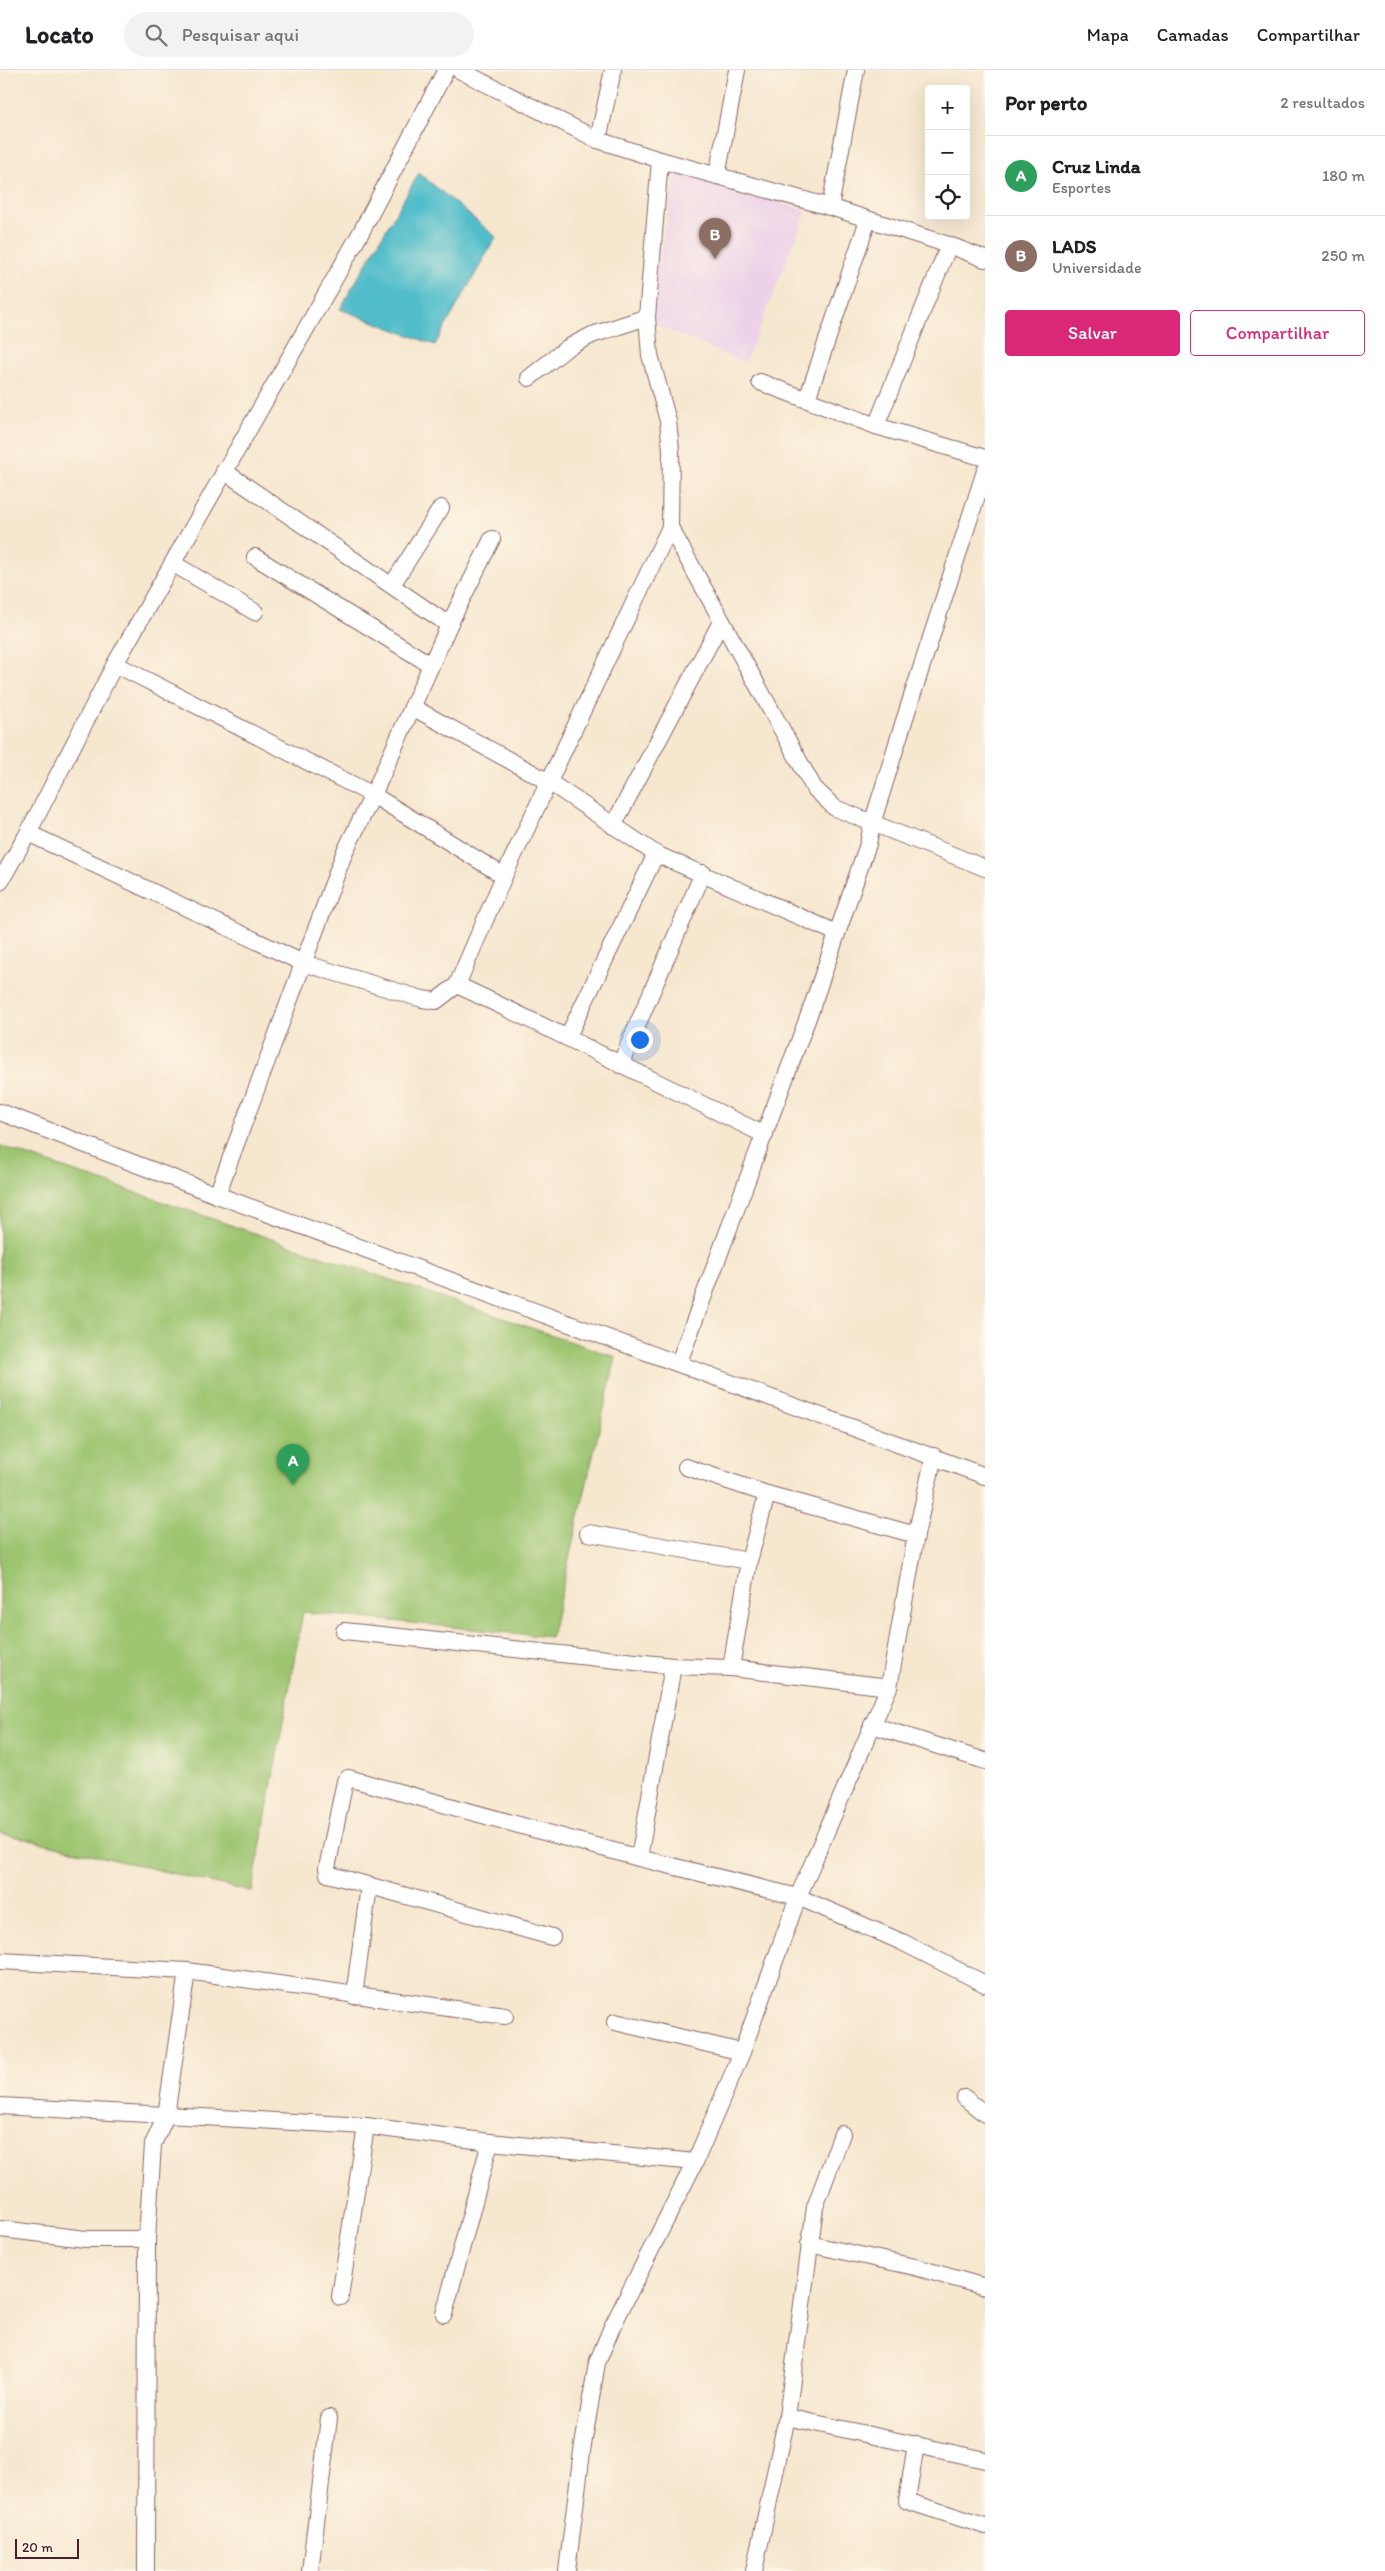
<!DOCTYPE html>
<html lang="pt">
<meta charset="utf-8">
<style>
:root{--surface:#fff;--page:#f2f2f2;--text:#202124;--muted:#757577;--line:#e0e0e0;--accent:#db2777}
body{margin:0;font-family:Itim,sans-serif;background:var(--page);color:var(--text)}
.controls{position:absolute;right:15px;top:15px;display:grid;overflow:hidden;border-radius:5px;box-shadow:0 5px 20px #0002}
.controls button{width:45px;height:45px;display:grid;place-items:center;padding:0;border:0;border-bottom:1px solid var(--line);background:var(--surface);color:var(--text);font:25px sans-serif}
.scale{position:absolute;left:15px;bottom:12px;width:64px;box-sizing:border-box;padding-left:5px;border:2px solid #4a1f2b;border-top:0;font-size:14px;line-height:18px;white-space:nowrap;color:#4a1f2b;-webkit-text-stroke:4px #fcf5e5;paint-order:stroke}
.you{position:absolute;left:639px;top:969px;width:18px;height:18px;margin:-12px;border:4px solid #fff;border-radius:50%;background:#1a73e8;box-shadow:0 0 0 8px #1a73e833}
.badge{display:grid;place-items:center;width:32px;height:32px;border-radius:50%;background:var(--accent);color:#fff;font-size:16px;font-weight:700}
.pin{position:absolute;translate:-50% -41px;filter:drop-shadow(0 1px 2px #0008)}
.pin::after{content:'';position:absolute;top:26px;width:18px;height:15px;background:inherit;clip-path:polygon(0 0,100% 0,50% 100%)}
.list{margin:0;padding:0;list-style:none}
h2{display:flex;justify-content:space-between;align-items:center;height:65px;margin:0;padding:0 20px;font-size:21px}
h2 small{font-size:16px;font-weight:400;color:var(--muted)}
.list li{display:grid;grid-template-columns:32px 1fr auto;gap:15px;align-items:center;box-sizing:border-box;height:80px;padding:0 20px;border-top:1px solid var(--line)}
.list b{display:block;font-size:19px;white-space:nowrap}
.list p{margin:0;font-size:16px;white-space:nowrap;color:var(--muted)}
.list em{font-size:16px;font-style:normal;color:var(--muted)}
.actions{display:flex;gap:10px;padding:15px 20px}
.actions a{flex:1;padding:11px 0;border:1px solid var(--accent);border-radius:5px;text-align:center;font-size:18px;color:var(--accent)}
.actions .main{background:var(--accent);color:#fff}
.icon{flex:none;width:28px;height:28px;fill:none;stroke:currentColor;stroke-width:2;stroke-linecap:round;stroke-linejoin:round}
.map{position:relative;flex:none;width:985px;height:2501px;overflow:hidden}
header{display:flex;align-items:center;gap:30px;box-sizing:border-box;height:70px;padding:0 25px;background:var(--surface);border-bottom:1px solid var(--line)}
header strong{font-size:24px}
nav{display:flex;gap:28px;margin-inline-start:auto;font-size:18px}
.search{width:350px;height:45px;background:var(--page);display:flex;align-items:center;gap:12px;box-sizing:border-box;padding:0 18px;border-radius:28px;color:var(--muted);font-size:19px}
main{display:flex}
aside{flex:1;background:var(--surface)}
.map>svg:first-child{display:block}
.built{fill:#edd1e9}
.green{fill:#9dc571;stroke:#74724e}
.water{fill:#51bdca;stroke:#4e6e7a}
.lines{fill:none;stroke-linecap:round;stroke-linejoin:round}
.street-casing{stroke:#866564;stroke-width:18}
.street{stroke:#fff;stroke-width:16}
</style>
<header>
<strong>Locato</strong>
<div class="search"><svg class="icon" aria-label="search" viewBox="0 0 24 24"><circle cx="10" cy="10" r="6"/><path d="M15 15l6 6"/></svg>Pesquisar aqui</div>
<nav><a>Mapa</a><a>Camadas</a><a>Compartilhar</a></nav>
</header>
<main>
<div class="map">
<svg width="985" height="2501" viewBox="0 0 985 2501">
<rect width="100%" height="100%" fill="#fcf5e5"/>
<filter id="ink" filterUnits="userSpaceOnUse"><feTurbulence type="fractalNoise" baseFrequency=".02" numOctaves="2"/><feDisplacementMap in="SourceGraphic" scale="10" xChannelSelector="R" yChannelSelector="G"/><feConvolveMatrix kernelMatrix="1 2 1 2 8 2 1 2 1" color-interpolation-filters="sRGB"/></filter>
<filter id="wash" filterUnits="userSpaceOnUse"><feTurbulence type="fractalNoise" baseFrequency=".0096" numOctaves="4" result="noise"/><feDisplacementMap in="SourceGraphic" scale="20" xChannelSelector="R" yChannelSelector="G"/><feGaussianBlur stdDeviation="1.12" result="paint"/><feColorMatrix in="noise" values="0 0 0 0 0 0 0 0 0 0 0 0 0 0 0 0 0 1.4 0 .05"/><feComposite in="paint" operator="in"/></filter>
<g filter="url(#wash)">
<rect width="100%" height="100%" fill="#f6e7cf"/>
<polygon class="built" points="676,101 807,141 745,293 647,251"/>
<polygon class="green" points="0,1076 616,1287 551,1567 303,1542 252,1822 0,1763"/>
<polygon class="water" points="419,103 496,167 435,275 340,239"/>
</g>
<g filter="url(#ink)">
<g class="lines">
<g class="street-casing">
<g id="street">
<polyline points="459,0 598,70 660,90 830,137 949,175 985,189"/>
<polyline points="598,70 613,0"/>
<polyline points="660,90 647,247 650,285 668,351 671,380 670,457 814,718 835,738 985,798"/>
<polyline points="717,106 737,0"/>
<polyline points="830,137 856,0"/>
<polyline points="529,308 567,278 592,265 647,247"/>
<polyline points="760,312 876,356 985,388"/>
<polyline points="807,329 868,150"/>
<polyline points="876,356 949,175"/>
<polyline points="224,401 449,555"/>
<polyline points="255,487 431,595"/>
<polyline points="174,494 255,542"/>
<polyline points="392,515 441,438"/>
<polyline points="115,594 373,725 504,806"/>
<polyline points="412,637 549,712 656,784 837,863"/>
<polyline points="613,756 721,552"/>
<polyline points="28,763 303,893 422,929 436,931 457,915 504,806 670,457"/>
<polyline points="0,812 28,763 115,594 360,164 446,0"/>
<path d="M457 915C560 963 662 1015 765 1065"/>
<polyline points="568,966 656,784"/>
<polyline points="620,995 703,803"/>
<polyline points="0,1042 217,1125 985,1406"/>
<polyline points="217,1125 345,781 373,725 449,555 492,469"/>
<polyline points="679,1292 810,942 868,774 872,754 904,651 985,401"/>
<polyline points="686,1397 767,1424 916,1465"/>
<polyline points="588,1463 749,1491"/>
<polyline points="344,1561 673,1596 731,1598 889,1617"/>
<polyline points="731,1598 749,1491 767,1424"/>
<polyline points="872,1655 985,1691"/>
<polyline points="639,1788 673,1596"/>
<polyline points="552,1867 328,1804 327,1798 345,1711 348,1708 639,1788 798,1827 902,1872 985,1914"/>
<polyline points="0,1891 187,1901 505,1946"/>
<polyline points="354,1926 369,1816"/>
<polyline points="615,1952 742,1982"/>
<polyline points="965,2028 985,2044"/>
<polyline points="0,2036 366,2056 490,2072 695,2092"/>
<polyline points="0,2159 86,2169 147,2169"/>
<polyline points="809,2174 915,2197 985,2217"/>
<polyline points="340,2227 366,2056"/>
<polyline points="444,2244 490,2072"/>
<polyline points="787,2347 985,2390"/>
<polyline points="916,2374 907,2431 985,2456"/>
<polyline points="146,2501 147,2169 153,2074 166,2046 187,1901"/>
<polyline points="310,2501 329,2348"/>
<polyline points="567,2501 582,2381 597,2293 612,2257 695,2092 742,1982 798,1827 889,1617 916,1465 934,1386"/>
<polyline points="754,2501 787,2347 815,2137 842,2064"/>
</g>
</g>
<use href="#street" class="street"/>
</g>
</g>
</svg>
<div class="controls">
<button>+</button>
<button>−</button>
<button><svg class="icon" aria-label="locate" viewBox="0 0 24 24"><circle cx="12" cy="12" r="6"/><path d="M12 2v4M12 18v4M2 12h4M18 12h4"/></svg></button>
</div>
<div class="scale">20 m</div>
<div class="you"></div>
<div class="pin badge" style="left:293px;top:1415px;background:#2e9e5b">A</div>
<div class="pin badge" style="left:715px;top:189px;background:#8d6e63">B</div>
</div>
<aside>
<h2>Por perto<small>2 resultados</small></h2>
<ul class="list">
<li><span class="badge" style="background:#2e9e5b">A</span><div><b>Cruz Linda</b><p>Esportes</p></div><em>180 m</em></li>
<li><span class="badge" style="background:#8d6e63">B</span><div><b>LADS</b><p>Universidade</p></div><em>250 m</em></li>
</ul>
<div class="actions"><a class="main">Salvar</a><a>Compartilhar</a></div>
</aside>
</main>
